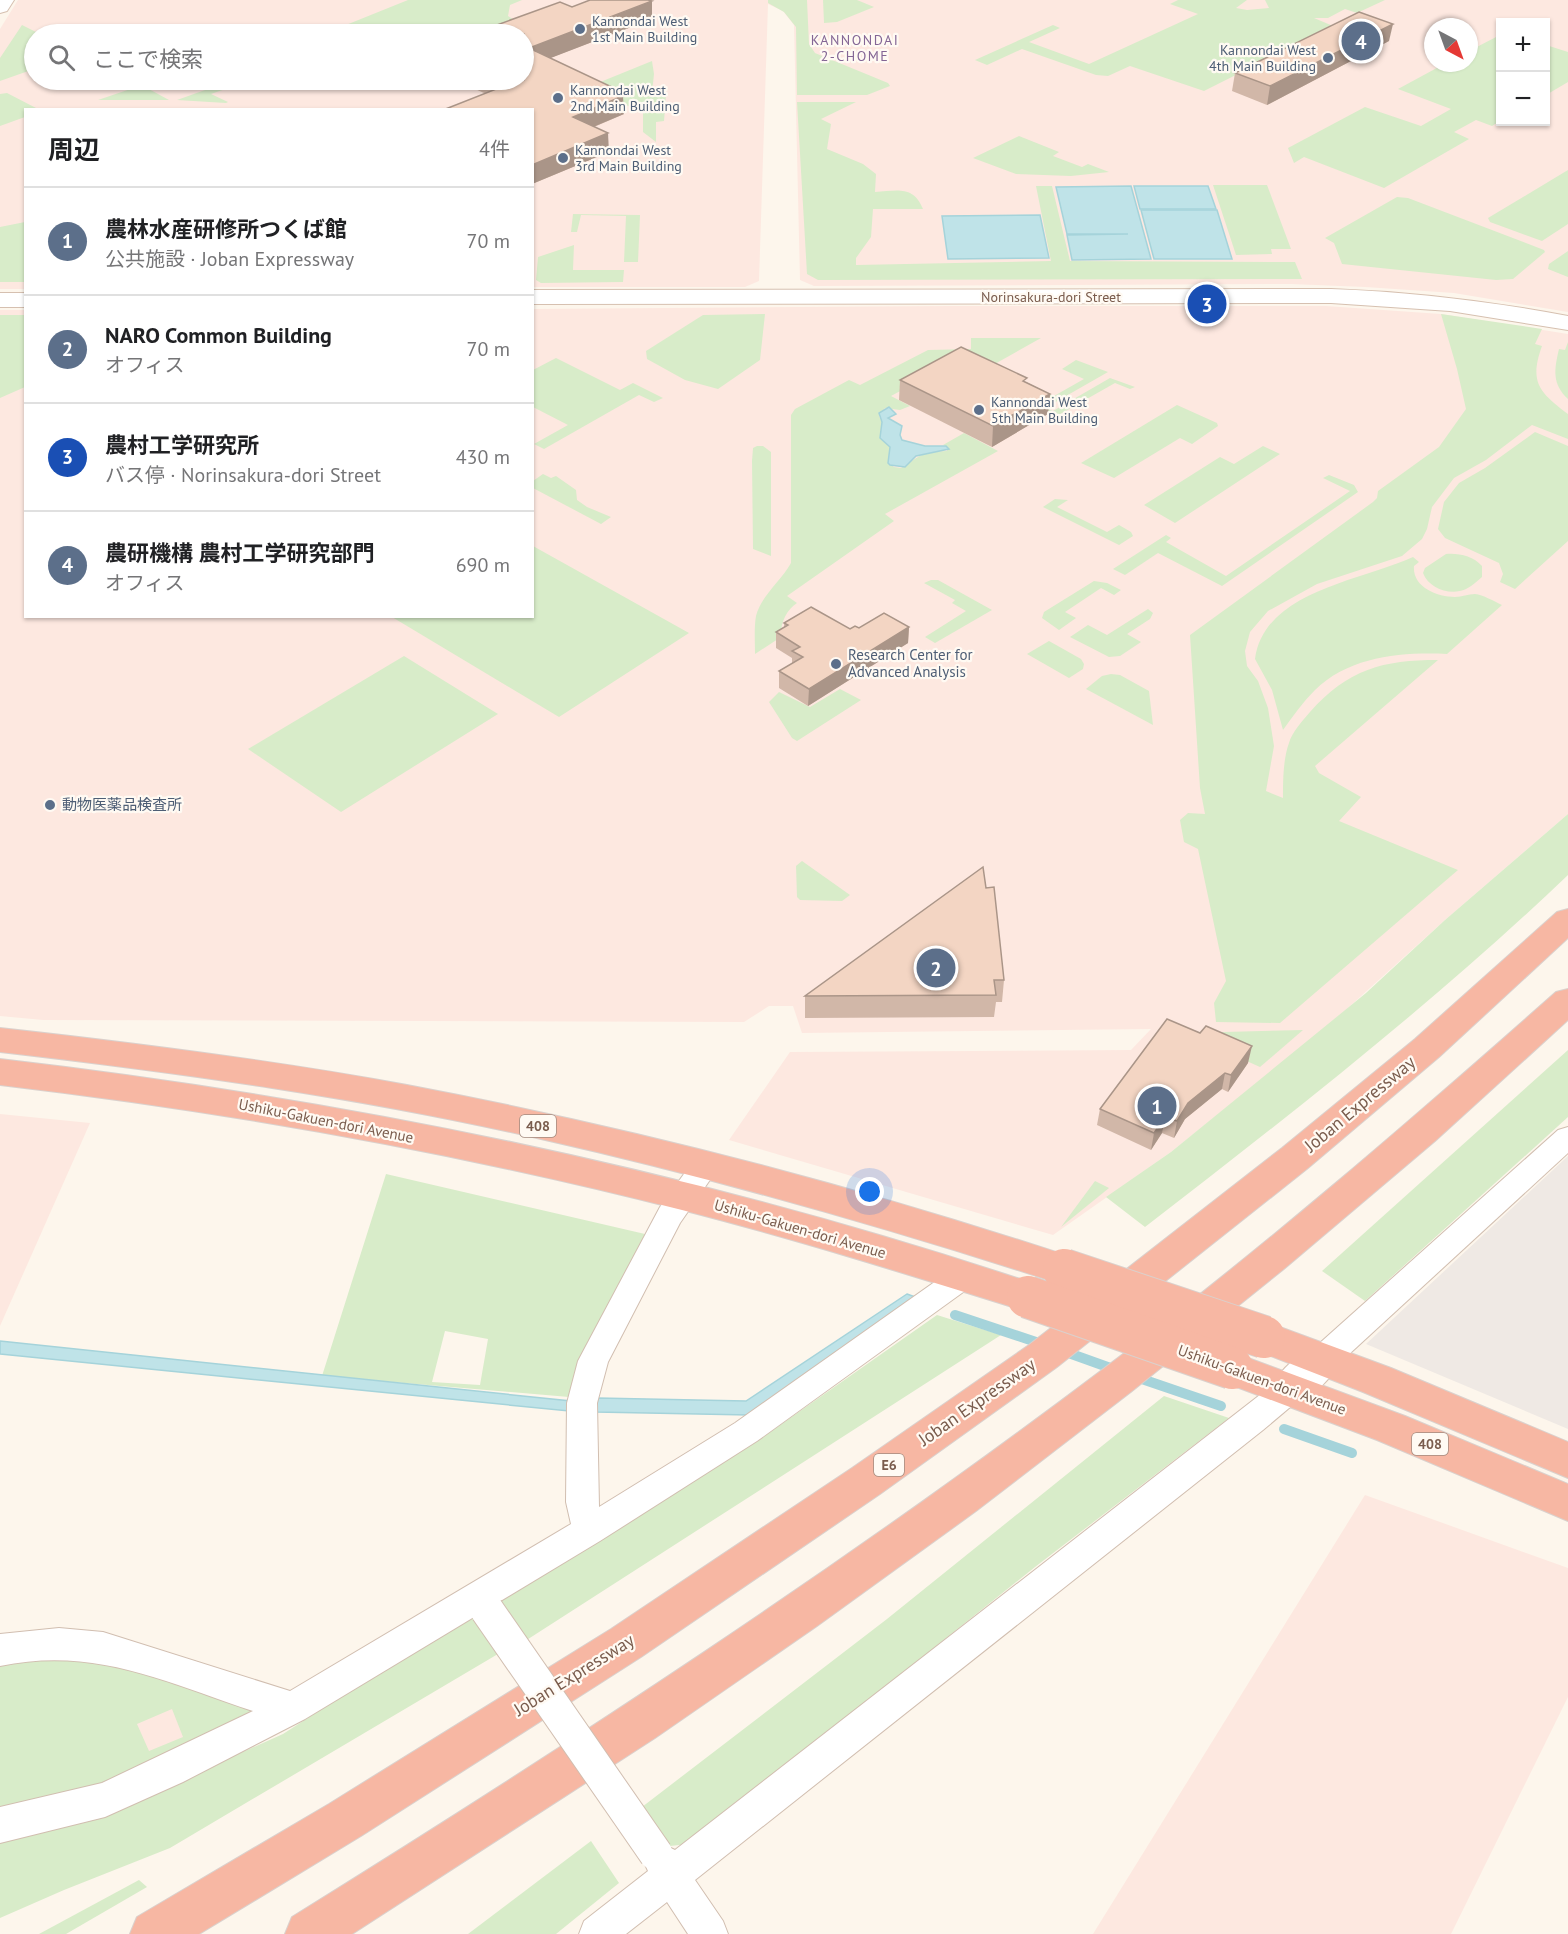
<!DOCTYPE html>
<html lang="ja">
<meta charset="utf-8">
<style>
:root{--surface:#fff;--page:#f2f2f2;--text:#202124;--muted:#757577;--line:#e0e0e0;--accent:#2563eb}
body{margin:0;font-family:"PT Sans","Noto Sans JP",sans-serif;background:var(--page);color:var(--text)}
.controls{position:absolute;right:18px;top:18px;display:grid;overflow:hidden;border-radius:0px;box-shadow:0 2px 4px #0004}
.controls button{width:54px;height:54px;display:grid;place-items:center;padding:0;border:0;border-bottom:2px solid var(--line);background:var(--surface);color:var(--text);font:30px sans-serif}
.compass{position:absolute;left:1424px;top:18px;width:54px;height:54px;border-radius:50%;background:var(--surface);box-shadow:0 2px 4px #0004;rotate:139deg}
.you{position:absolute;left:870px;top:1192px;width:21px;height:21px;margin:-15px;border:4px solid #fff;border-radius:50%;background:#1a73e8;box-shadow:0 0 0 9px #1a73e833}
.badge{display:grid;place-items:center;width:39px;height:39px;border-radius:50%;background:var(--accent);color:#fff;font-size:20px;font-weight:700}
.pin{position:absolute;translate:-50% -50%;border:3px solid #fff;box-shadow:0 2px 6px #0006}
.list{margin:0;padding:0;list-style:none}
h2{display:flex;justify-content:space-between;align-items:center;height:78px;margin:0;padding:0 24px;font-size:26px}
h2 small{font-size:20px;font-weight:400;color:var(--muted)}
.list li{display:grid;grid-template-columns:39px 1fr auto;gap:18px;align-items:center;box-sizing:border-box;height:108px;padding:0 24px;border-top:2px solid var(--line)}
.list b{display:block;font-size:22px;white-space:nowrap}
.list p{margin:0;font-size:20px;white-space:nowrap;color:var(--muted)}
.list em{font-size:20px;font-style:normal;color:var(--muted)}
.icon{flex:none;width:33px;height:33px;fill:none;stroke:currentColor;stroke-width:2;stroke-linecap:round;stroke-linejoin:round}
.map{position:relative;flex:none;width:1568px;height:1934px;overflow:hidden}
.search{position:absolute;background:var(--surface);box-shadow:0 2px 4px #0004;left:24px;top:24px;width:510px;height:66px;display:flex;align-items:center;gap:15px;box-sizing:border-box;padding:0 21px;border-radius:33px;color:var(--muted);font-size:22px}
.panel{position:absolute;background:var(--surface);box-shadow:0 2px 4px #0004;left:24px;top:108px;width:510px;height:510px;border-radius:0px}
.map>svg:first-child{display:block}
.commercial{fill:#fde8e0;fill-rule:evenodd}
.industrial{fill:#efe9e4}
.green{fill:#d8ecc9;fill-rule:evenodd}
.water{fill:#bfe3e8;stroke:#a5d3da;stroke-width:1.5}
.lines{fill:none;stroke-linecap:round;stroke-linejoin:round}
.stream{stroke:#a5d3da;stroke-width:10}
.street-casing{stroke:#d1beb0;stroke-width:2}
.secondary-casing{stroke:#d6c0b0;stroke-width:2}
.highway-casing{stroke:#dad1cd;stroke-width:2}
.street{fill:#fff;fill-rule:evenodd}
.secondary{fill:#fff;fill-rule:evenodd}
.highway{fill:#f7b7a3;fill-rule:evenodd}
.street-bridge-casing{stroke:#d1beb0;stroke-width:35;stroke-linecap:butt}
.highway-bridge-casing{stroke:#dad1cd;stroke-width:44;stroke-linecap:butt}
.street-bridge{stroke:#fff;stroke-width:33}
.highway-bridge{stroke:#f7b7a3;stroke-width:42}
.wall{fill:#d1b7a8}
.shaded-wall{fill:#aa9588}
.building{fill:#f3d5c3;stroke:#aa9588;stroke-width:1.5}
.service-dot{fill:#5c6f8a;stroke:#fffaf3;stroke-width:2}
.labels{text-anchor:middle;stroke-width:4.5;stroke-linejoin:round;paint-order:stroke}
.far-service-label{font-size:14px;fill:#4e5e75;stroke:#fffaf3;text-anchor:start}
.far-neighbourhood-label{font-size:14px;letter-spacing:1.5px;fill:#846695;stroke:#fffaf3}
.far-street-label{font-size:14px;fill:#7a5c4d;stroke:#fffaf3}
.shield{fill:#fffaf3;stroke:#a28b7f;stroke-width:1.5}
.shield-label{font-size:14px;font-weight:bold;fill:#7a5c4d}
.service-label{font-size:15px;fill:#4e5e75;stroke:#fffaf3;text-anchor:start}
.street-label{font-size:15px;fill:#7a5c4d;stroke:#fffaf3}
.near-street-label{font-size:18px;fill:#7a5c4d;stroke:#fffaf3}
</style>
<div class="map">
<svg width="1568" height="1934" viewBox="0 0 1568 1934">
<rect width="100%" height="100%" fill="#fdf6ec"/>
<g class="commercial">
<path d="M18 0H1568V312L1454 293 1365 287 1291 284 814 286 800 280 794 25 783 11 768 4 759 281 745 287H533L532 110H26L25 289H0V29ZM1500 22H1546V122H1500ZM1433 27H1469V63H1433ZM34 34H524V80H34Z"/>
<polygon points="949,306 1326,306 1441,314 1568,334 1568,814 1445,920 1328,1026 1171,1152 1053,1235 729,1140 790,1052 1131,1050 1151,1029 802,1033 793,1006 769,1006 744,1022 43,1020 0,1016 0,310 25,310 26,616 532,616 533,309"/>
<polygon points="0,1114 90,1123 0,1326"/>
<polygon points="1365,1495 1568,1568 1568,1697 1451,1934 1093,1934"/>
<polygon points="193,1688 255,1711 149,1763 122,1722"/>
</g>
<polygon class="industrial" points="1568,1156 1568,1429 1366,1344"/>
<g class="green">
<polygon points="408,0 522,0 510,5 508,16 514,20 503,34 349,34 336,29"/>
<polygon points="768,0 807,0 809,44 815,53 888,83 890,86 867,95 797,95 796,27 784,12 768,3"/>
<polygon points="823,0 857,0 874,7 837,22 824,23"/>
<polygon points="1178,0 1247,0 1236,8 1247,10 1269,8 1265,0 1385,0 1357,13 1345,9 1328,18 1314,18 1333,26 1204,91 1130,66 1108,76 1096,75 1022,49 987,65 975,60 1053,25 1060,28 1029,42 1089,64 1198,14 1170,4"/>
<polygon points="22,25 40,34 34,34 34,69 0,81 0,58"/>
<polygon points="1500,35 1500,121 1492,126 1476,120 1454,132 1469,139 1384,188 1304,157 1294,163 1288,148 1365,107 1421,126 1451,109 1398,89 1446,63 1469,63 1469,51"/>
<polygon points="1546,45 1568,52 1568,82 1546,95"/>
<polygon points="652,61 654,74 652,93 666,94 664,121 656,122 656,142 643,132 643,113 588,87"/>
<polygon points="157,80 169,80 147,88 169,100 98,100"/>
<polygon points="233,80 251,80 211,94 228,102 226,103 177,100"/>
<polygon points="7,93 36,108 39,109 26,110 25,117 0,126 0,94"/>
<path d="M797 102H856L821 119 831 124 827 149 863 164 876 174 875 192C897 191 913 185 923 209H873L871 237 856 258V265L1051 261 1036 186H1052L1070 261 1295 262 1302 279 818 280 807 274Z"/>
<polygon points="1019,136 1059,152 1053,156 1082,167 1088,164 1109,172 1071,176 1016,174 973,158"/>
<polygon points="1568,170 1568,224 1542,241 1490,222 1488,218"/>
<polygon points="1213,185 1267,185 1291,249 1271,249 1272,254 1236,255"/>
<polygon points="1397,197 1408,198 1544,250 1545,252 1513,279 1496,280 1342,264 1334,243 1325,238"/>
<polygon points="573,214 640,215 638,262 624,262 626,216 581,215 577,232 571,232"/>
<polygon points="25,222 25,282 0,282 0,227"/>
<polygon points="574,245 573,270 624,270 623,282 541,283 536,280 538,257"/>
<polygon points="1568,251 1568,277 1548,269 1549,264"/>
<polygon points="765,314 760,360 718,389 685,380 647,359 646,351 703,315"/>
<path d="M1441 314 1542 329 1535 344 1542 346C1529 382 1539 392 1568 414V439L1532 425 1486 460 1454 478 1432 507 1427 529 1422 539 1402 556 1317 584 1268 611 1250 632 1245 651 1247 666 1258 681 1268 708 1274 746 1266 791 1283 798C1283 782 1283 759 1289 743 1292 732 1303 720 1310 712 1348 669 1383 660 1438 660L1315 766 1319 773 1361 797 1339 821 1458 870 1280 1023 1216 1022 1214 1003 1226 981 1198 849 1184 842 1180 820 1188 813 1205 814 1200 788 1190 635 1373 502 1377 498 1378 491 1439 447 1466 409 1457 369Z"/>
<polygon points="0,315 26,315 25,387 0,398"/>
<path d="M971 338H1041L984 370 928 376 891 396 910 406 900 410 885 408 879 416 882 422 880 438 890 447 889 463 894 467 901 468C922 455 920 452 947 451L946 446 943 445 964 433 998 451 885 514 894 521 787 596 797 603C786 610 780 624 781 637L755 654C755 642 754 627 756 616 761 596 781 581 791 563V415L795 409 849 380 860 385 928 350 971 349Z"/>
<path d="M1568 342V399C1552 384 1554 370 1559 349L1565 350Z"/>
<polygon points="556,358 620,390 633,383 663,398 654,402 639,395 544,449 534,444 568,425 533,407 533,370"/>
<polygon points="1076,360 1108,372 1052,404 1038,398 1046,393 1054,396 1084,379 1062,369"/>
<polygon points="1110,378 1135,387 1130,389 1115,383 1055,417 1021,401 1026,398 1053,411"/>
<polygon points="1177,405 1217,423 1218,426 1192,444 1180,438 1114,478 1081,463"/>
<polygon points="1535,432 1568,446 1568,541 1515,589 1500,582 1503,574 1499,563 1445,538 1438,529 1444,502 1459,483 1485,468"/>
<polygon points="757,446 763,446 771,452 771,556 753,549 752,461 753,448"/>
<polygon points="1263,446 1280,454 1175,523 1144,505 1220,457 1234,464"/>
<polygon points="543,474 551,478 556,476 576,490 577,500 587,507 611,517 601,524 533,488 533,481"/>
<polygon points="1329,475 1354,485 1358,492 1222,586 1158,553 1125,575 1113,569 1166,535 1171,538 1166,542 1226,576 1350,491 1323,478"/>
<polygon points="1055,499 1068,500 1057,507 1107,532 1119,525 1131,532 1133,536 1119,545 1043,507"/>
<polygon points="533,546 689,633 559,717 392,617 532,616"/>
<path d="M1446 554C1459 553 1473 556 1482 566V577C1477 581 1472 586 1466 589 1451 596 1429 589 1423 573L1425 568Z"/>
<path d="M1413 557 1419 562 1414 566C1412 587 1437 597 1455 597 1462 597 1468 594 1475 594 1483 595 1494 601 1502 605L1447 654C1402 652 1350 656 1315 690 1303 702 1293 716 1283 730L1272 690 1255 659C1264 591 1361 581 1413 557Z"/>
<polygon points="931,580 938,580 992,610 935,643 925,637 966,611 952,603 955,600 924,583"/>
<polygon points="1094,581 1107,583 1121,590 1114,595 1101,588 1065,612 1076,618 1059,630 1042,618 1044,612"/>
<polygon points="1148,609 1153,613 1150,619 1127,634 1141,642 1120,656 1109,657 1070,637 1088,625 1107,635"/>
<polygon points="1049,641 1081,659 1084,664 1083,669 1069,678 1027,654"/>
<polygon points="404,656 498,714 341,812 248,749"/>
<polygon points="1111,674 1120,675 1149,691 1153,725 1086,689 1102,676"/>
<polygon points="840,689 861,700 797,741 792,738 769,702 779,692 810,707"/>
<path d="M1568 814V875C1435 1002 1290 1115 1145 1227L1106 1197 1171 1152 1366 993 1445 920Z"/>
<polygon points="802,861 850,895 842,901 800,900 797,897 796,866"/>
<polygon points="1303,1030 1260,1067 1184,1033"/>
<polygon points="1568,1050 1568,1117 1365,1301 1322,1271"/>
<path d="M386 1174 645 1234 575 1374 569 1397 322 1376ZM445 1331 488 1339 480 1385 432 1382Z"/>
<polygon points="1095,1181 1109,1188 1061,1227"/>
<polygon points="937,1315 1001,1335 522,1643 499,1602 508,1593 753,1444"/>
<polygon points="1164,1396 1229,1418 1035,1567 689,1844 670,1846 642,1807 887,1619"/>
<polygon points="469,1614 482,1621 503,1651 170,1848 64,1890 0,1918 0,1842 136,1800 283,1734"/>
<path d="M88 1657 193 1688 255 1711 95 1788 0 1809V1665L38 1658ZM172 1709 183 1737 149 1751 137 1724Z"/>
<polygon points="591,1841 619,1883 556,1934 468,1934"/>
<polygon points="139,1880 147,1887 66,1934 39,1934"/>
</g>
<g class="water">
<polygon points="1131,186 1151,259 1072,260 1067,235 1128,234 1067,234 1056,187"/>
<polygon points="1134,186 1208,186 1216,209 1140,209"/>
<polygon points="1141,210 1217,210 1232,259 1154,259"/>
<polygon points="1040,215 1049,258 948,259 942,216"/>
<polygon points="889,407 896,414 888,418 902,426 900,435 902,440 925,446 946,446 949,449 916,456 905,467 890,465 888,463 890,447 880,438 882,422 879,413"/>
<polygon points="907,1294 918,1298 749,1415 596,1412 598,1398 746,1401"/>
<polygon points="0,1341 571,1401 569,1411 0,1354"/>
</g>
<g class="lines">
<g class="stream">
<polyline points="955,1315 1042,1344"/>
<polyline points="1063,1351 1116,1370"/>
<polyline points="1136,1377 1221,1406"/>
<polyline points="1284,1429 1352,1453"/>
</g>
<g class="street-casing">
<g id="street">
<polygon points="1568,1127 1568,1153 1334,1368 1323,1372 1312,1368 1308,1359 1312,1350 1558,1130"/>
<path d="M707 1153 717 1156 721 1164 680 1223 608 1362 597 1403 599 1507 735 1423 953 1269 963 1265 973 1269 978 1277 973 1285 757 1441 600 1541 305 1719 183 1782 105 1817 0 1843V1807L102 1783 253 1711C165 1682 94 1646 0 1666V1634L59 1628 103 1632 290 1691 571 1524 566 1502 567 1403 578 1361 660 1207 697 1156Z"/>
<polygon points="1290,1376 1301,1380 1305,1389 1301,1398 1263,1430 695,1880 723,1921 728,1934 688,1934 667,1902 626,1934 579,1934 584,1921 648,1871 644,1862 649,1849 662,1844 675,1850 1279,1380"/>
</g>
</g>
<g class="secondary-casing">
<g id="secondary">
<polygon points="0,0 14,0 7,11 0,13"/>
<path d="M1331 289C1411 292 1489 301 1568 316V330L1450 311 1331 303 532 304V290Z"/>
<rect x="0" y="293" width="26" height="14"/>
<path d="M1323 1343 1337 1348 1342 1359C1336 1373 1306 1406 1290 1406 1286 1405 1280 1402 1276 1401L1270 1389C1280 1369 1302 1350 1323 1343Z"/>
</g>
</g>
<g class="highway-casing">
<g id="highway">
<polygon points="1568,909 1568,938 1439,1057 1308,1168 1057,1367 880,1494 641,1657 361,1836 199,1934 130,1934 137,1917 329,1804 611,1629 852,1468 1029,1345 1282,1148 1415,1039 1557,912"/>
<path d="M1568 989V1020L1435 1141 1285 1268 1132 1391 976 1511 817 1626 655 1738 352 1934H285L292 1917C569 1745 841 1567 1102 1370 1259 1252 1408 1123 1556 992Z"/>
<path d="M0 1028C136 1043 272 1060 407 1085 634 1128 858 1186 1077 1259L1083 1270 1077 1281 1064 1285C892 1229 718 1179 541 1139 363 1098 182 1073 0 1052Z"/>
<path d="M0 1059C353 1100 705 1173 1041 1286L1047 1297 1041 1308 1028 1312C913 1276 799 1240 682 1210 459 1153 229 1112 0 1085Z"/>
<polygon points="1264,1321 1391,1368 1568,1442 1568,1478 1363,1392 1250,1348 1245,1337 1250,1326"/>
<polygon points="1232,1352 1405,1416 1568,1484 1568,1521 1377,1440 1218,1380 1212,1368 1218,1356"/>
</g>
</g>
<use href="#street" class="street"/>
<use href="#secondary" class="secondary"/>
<use href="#highway" class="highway"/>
<g class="street-bridge-casing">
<polyline id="street-bridge" points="487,1610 656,1854"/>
</g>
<g class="highway-bridge-casing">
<g id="highway-bridge">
<polyline points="1064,1270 1264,1337"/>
<polyline points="1028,1297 1232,1368"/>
</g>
</g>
<use href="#street-bridge" class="street-bridge"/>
<use href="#highway-bridge" class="highway-bridge"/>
</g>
<g class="wall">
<polygon points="572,7 652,19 550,58 616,93 624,114 594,127 609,152 532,184 532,110 484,93 455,80 524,80"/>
<polygon points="1389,41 1267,105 1232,91 1235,73"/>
<polygon points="900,380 1026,382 1050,394 1048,414 992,447 899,400"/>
<polygon points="784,623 850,629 909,627 908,643 808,706 779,688 779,671 792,664 792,658 776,648 776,632 784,627"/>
<polygon points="986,888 1004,980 1002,1002 996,1002 994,1017 805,1018 805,996"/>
<polygon points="1248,1063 1228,1092 1222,1089 1185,1119 1174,1138 1162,1133 1151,1150 1097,1125 1100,1109"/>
</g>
<g class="shaded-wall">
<polygon points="652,1 652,19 530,66 529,48"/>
<polygon points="1393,24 1389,41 1267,105 1270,86"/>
<polygon points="616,89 616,99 623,96 624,114 574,135 573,117"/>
<polygon points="608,133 609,152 532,184 532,165"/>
<polygon points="1050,394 1048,414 992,447 993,426"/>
<polygon points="909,627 908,643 808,706 809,689"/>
<polygon points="1252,1046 1248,1063 1228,1092 1231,1075"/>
<polygon points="1225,1073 1222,1089 1185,1119 1174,1138 1177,1121 1188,1103"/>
<polygon points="1165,1117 1162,1133 1151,1150 1154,1133"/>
</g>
<g class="building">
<polygon points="590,0 648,0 652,1 529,48 616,89 612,91 623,96 573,117 608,133 532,165 532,110 443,110 504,86 492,80 524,80 524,34 472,34 560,2 572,7"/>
<polygon points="1359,12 1393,24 1270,86 1235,73"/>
<polygon points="961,347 1027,378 1023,381 1050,394 993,426 900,380"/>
<polygon points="811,607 850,629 855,626 859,628 884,613 909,627 809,689 779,671 803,657 792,651 800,647 776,632 788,625 784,623"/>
<polygon points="983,867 986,888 994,887 1004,980 994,980 996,995 805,996"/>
<polygon points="1167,1019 1200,1033 1206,1026 1252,1046 1231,1075 1225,1073 1188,1103 1177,1121 1165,1117 1154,1133 1100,1109"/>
</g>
<g class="service-dot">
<circle cx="580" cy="29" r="6"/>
<circle cx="1328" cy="58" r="6"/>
<circle cx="558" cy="98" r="6"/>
<circle cx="563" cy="158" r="6"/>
<circle cx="979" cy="410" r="6"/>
<circle cx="836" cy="664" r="6"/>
<circle cx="50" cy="805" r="6"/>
</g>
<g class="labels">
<g class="far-service-label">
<text x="592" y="26">Kannondai West<tspan x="592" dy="16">1st Main Building</tspan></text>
<text x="1316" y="55" text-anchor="end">Kannondai West<tspan x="1316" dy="16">4th Main Building</tspan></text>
<text x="570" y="95">Kannondai West<tspan x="570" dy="16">2nd Main Building</tspan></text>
<text x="575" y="155">Kannondai West<tspan x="575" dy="16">3rd Main Building</tspan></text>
<text x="991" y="407">Kannondai West<tspan x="991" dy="16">5th Main Building</tspan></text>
</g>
<g class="far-neighbourhood-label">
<text x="855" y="45">KANNONDAI<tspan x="855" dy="16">2-CHOME</tspan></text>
</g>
<g class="far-street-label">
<text x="1051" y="302">Norinsakura-dori Street</text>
</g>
<g class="shield">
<rect x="520" y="1115" width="36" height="22" rx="4.5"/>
<rect x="1412" y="1433" width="36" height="22" rx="4.5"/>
<rect x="874" y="1454" width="30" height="22" rx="4.5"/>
</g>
<g class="shield-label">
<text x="538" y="1131">408</text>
<text x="1430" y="1449">408</text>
<text x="889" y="1470">E6</text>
</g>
<g class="service-label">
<text x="848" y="660">Research Center for<tspan x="848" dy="17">Advanced Analysis</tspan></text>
<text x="62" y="810">動物医薬品検査所</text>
</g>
<g class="street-label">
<text transform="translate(326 1121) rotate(11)" y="5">Ushiku-Gakuen-dori Avenue</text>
<text transform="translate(800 1229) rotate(16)" y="5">Ushiku-Gakuen-dori Avenue</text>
<text transform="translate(1262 1380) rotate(20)" y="5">Ushiku-Gakuen-dori Avenue</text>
</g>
<g class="near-street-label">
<text transform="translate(1360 1104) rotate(-40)" y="6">Joban Expressway</text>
<text transform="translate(977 1402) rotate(-35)" y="6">Joban Expressway</text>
<text transform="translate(574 1675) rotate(-32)" y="6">Joban Expressway</text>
</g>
</g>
</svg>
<div class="controls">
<button>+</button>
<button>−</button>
</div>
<svg class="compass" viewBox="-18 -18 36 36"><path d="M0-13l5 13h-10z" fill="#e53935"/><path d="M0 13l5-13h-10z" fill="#757577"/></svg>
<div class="you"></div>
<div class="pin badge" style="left:1157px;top:1106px;background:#5c6f8a">1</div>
<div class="pin badge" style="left:936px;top:968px;background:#5c6f8a">2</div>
<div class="pin badge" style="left:1207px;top:304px;background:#1a4fb4">3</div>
<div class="pin badge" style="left:1361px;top:41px;background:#5c6f8a">4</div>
<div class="search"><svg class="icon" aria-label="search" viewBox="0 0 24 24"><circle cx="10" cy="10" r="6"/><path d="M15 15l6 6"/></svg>ここで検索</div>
<section class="panel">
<h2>周辺<small>4件</small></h2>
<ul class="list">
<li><span class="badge" style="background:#5c6f8a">1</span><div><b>農林水産研修所つくば館</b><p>公共施設 · Joban Expressway</p></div><em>70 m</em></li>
<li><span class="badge" style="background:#5c6f8a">2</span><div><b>NARO Common Building</b><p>オフィス</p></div><em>70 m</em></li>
<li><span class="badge" style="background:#1a4fb4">3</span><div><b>農村工学研究所</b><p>バス停 · Norinsakura-dori Street</p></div><em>430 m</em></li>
<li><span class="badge" style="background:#5c6f8a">4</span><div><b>農研機構 農村工学研究部門</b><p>オフィス</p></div><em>690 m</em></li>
</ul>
</section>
</div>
